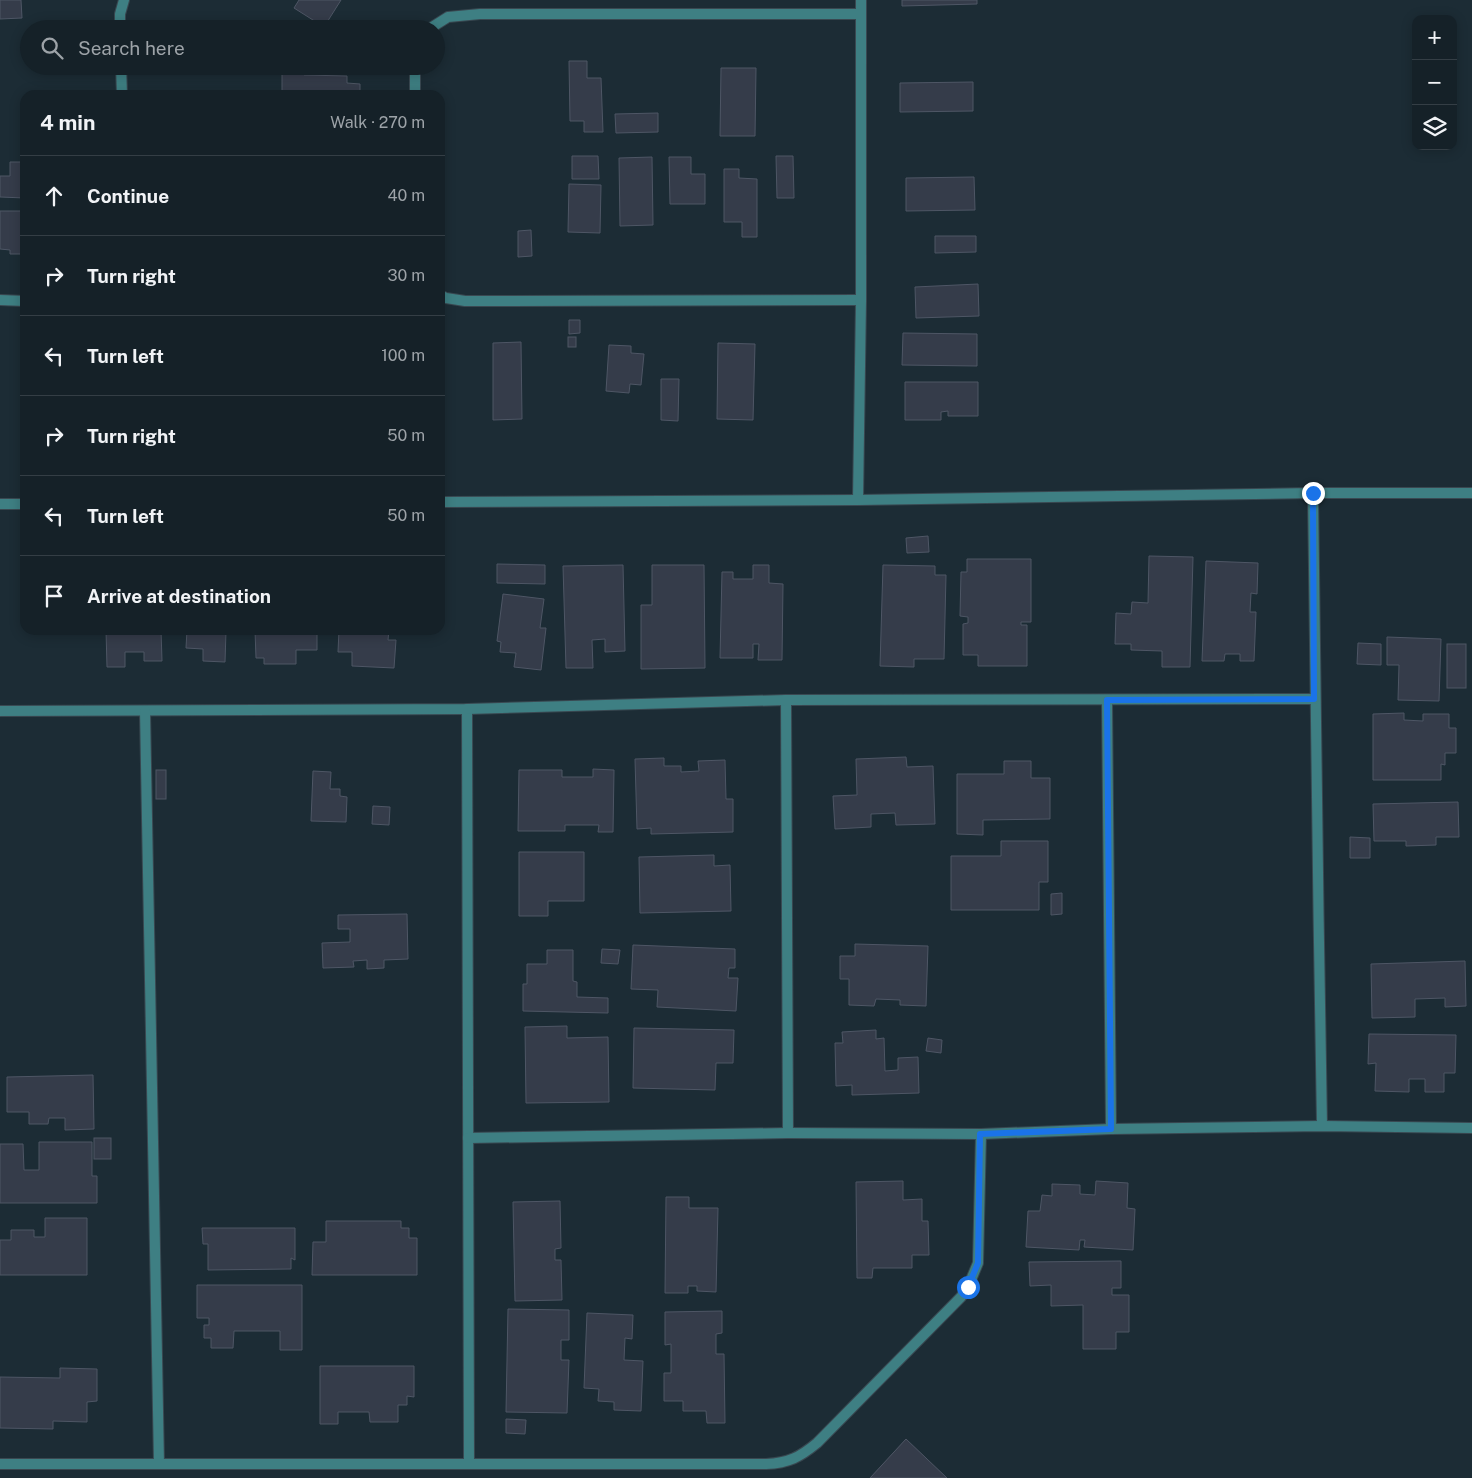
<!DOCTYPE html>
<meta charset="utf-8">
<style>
:root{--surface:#152128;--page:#1e2930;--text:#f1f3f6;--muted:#9da3a8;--line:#343e45}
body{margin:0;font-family:"Public Sans",sans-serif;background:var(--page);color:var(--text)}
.controls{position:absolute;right:15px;top:15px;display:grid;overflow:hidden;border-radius:10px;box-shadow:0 2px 12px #0003}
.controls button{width:45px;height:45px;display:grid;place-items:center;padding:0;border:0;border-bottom:1px solid var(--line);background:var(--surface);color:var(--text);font:25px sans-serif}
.stop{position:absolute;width:15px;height:15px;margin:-11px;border:4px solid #1a73e8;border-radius:50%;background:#fff}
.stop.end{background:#1a73e8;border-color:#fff;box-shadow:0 1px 5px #0008}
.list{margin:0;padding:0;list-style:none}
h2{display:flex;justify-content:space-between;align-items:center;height:65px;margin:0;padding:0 20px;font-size:21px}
h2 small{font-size:16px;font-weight:400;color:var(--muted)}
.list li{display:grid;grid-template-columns:32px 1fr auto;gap:15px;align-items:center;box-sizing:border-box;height:80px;padding:0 20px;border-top:1px solid var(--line)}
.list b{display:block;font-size:19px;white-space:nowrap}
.list em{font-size:16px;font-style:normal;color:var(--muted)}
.icon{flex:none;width:28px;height:28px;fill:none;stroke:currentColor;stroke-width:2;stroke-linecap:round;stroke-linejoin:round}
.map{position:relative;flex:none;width:1472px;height:1478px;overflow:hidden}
.search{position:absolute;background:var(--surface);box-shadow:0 2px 12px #0003;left:20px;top:20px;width:425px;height:55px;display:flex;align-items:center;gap:12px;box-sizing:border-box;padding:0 18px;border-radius:28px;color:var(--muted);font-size:19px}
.panel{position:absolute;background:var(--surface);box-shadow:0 2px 12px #0003;left:20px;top:90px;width:425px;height:545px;border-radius:15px}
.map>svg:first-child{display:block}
.building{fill:#353c4a;stroke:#4e5665}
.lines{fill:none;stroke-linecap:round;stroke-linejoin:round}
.minor-casing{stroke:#394851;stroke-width:12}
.minor{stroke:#3e7f83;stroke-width:10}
.route{stroke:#1a73e8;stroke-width:6}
</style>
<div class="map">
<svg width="1472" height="1478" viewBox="0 0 1472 1478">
<rect width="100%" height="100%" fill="#1c2c35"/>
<g class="building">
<polygon points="0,0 21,0 22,18 0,19"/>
<polygon points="299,0 341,0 324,27 294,8"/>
<polygon points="902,0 977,0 977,4 902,6"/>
<polygon points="569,61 587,61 587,78 601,78 603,132 584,132 584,121 570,121"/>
<polygon points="282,66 305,66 304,75 347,76 347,83 360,84 360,95 282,95"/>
<polygon points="721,68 756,68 755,136 720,136"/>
<polygon points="973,82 973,111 900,112 900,83"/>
<polygon points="658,113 658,132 616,133 615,114"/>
<polygon points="572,156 598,156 599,179 572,179"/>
<polygon points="776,156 793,156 794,198 777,198"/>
<polygon points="652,157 653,225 620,226 619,158"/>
<polygon points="669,157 691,157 691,174 705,174 705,204 670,204"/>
<polygon points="10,162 25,162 25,198 0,197 0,176 10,176"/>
<polygon points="724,169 739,169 739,178 757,179 757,237 742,237 742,222 724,222"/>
<polygon points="974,177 975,210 906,211 906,178"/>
<polygon points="569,184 601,185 600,233 568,232"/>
<polygon points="0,211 25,211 25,254 10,254 10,250 0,249"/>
<polygon points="531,230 532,256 518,257 518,231"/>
<polygon points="935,236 976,236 976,252 935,253"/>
<polygon points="978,284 979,316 916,318 915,287"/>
<polygon points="569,320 580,320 580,333 569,334"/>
<polygon points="903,333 977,334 977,366 902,365"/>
<rect x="568" y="337" width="8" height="10"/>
<polygon points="521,342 522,419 493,420 493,343"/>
<polygon points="718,343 755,344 753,420 717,419"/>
<polygon points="609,345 631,346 631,353 644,354 641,385 630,384 629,393 606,391"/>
<polygon points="661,379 679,379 678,421 661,420"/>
<polygon points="905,382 978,382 978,416 948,416 948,411 941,412 941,420 905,420"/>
<polygon points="928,536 929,552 907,553 906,538"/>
<polygon points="1149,556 1193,557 1190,667 1162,667 1162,651 1131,650 1131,644 1115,644 1116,613 1131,614 1132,602 1148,603"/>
<polygon points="967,559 1031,559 1031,622 1021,622 1021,625 1027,625 1027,666 978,666 978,655 963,655 963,624 968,623 968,617 960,616 961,572 967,572"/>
<polygon points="1206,561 1258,563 1257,594 1251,593 1250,612 1256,612 1254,661 1240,661 1240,654 1225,654 1224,661 1202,661"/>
<polygon points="497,564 545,565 545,584 497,583"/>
<polygon points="623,565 625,651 605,652 605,639 592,640 593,668 566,668 563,566"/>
<polygon points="652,565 704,565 705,668 641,669 641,605 652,605"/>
<polygon points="753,565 769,565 769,583 783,584 782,660 758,660 759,644 753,644 753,658 720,658 722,572 733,572 733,579 753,579"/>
<polygon points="883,565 935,566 935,575 946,575 944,659 914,659 914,667 880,666"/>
<polygon points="503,594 544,599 540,628 546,628 541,670 514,667 516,653 500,652 501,642 497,641"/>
<polygon points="106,630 161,630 162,661 144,661 144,652 125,652 125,667 107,667"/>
<polygon points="187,630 242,630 242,631 226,631 225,662 203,661 203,649 186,648"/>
<polygon points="255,630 317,630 317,650 296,650 296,664 264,664 264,658 256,658"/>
<polygon points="339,630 389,630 388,640 396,640 394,668 352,666 352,652 338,652"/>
<polygon points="1387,637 1441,639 1439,701 1398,700 1399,665 1387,665"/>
<polygon points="1358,643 1381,644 1381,665 1357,664"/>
<rect x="1447" y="644" width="19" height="44"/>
<polygon points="1404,713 1404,720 1423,721 1423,714 1449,714 1449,728 1456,728 1456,753 1445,753 1445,765 1441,764 1441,780 1373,780 1373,714"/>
<polygon points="906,757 907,767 933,766 935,824 896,825 895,813 871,814 871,827 835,829 833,796 857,795 856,759"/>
<polygon points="664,758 664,766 681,766 681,772 699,771 698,761 725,760 726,799 733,799 733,832 651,834 651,828 637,829 635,759"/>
<polygon points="1004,761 1031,761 1031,778 1050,778 1050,819 983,820 983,835 957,834 957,774 1004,774"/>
<polygon points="593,769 614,770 613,832 598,832 599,825 565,825 565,831 518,831 519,770 562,770 562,777 593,777"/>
<rect x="156" y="770" width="10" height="29"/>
<polygon points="313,771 331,772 330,789 340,789 340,796 347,797 346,822 311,821"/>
<polygon points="1458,802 1459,837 1436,837 1436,845 1406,846 1406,841 1374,841 1373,804"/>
<polygon points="373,806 390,807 389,825 372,824"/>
<polygon points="1350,837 1370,838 1370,858 1350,858"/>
<polygon points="1001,841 1048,841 1048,882 1039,882 1039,910 951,910 951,856 1001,856"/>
<polygon points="519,852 584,852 584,901 548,901 548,916 519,916"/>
<polygon points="714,855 714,866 730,865 731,911 640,913 639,857"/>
<polygon points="1062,893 1062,914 1051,915 1051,894"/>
<polygon points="407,914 408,959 384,960 384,968 367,969 367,960 353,961 354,967 323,968 322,943 350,942 350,929 338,929 338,915"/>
<polygon points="855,944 928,946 926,1006 900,1005 900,1000 876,999 874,1006 849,1005 849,979 840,979 840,956 855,956"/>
<polygon points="633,945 735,949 735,968 729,968 728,978 738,978 736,1011 657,1007 658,990 631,989"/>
<polygon points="602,949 620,950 618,964 601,963"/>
<polygon points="547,950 573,950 573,981 577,982 577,997 608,998 608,1013 523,1011 523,984 527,984 527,964 547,964"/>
<polygon points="1465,961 1466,1006 1445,1007 1445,998 1415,999 1415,1017 1372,1018 1371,964"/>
<polygon points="567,1026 567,1038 608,1037 609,1102 526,1103 525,1027"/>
<polygon points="634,1028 734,1030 733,1063 716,1063 715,1090 633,1088"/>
<polygon points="876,1030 876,1039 884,1038 885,1071 898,1070 898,1058 918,1057 919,1093 852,1095 852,1085 836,1086 835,1043 843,1043 842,1032"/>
<polygon points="1369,1034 1456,1035 1455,1073 1444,1073 1444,1092 1425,1092 1425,1079 1409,1079 1409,1092 1375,1091 1376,1063 1368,1064"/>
<polygon points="928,1038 942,1040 941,1053 926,1051"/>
<polygon points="93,1075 94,1129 65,1130 65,1118 49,1118 48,1124 29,1124 29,1112 7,1112 7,1077"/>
<rect x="94" y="1138" width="17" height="21"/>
<polygon points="39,1142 92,1142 92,1176 97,1176 97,1203 0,1203 0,1144 23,1144 24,1170 39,1170"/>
<polygon points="903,1181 903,1200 922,1199 922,1221 928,1221 929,1255 912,1255 912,1268 873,1268 872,1278 857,1278 856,1182"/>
<polygon points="1096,1181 1128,1183 1127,1208 1135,1209 1133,1250 1084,1247 1085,1240 1080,1240 1079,1250 1026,1247 1028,1211 1040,1211 1042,1195 1052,1196 1052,1184 1080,1185 1080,1194 1095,1195"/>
<polygon points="666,1197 689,1197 689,1208 718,1208 716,1292 697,1291 697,1286 688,1286 688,1293 665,1293"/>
<polygon points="560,1201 561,1248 555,1249 555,1260 561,1260 562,1300 515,1301 513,1202"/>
<polygon points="45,1218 87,1218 87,1275 0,1275 0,1240 11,1240 11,1230 34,1230 34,1237 45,1237"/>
<polygon points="326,1221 401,1221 401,1228 409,1228 409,1238 417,1238 417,1275 312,1275 313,1242 326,1242"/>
<polygon points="202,1228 295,1228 295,1260 291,1258 291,1269 208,1270 208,1244 203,1244"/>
<polygon points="1121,1261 1121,1288 1112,1288 1112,1295 1129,1295 1129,1332 1116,1332 1116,1349 1083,1349 1083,1305 1051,1306 1051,1285 1030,1286 1029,1262"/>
<polygon points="197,1285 302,1285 302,1350 280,1350 280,1331 234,1331 233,1348 211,1348 211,1338 204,1338 204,1325 209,1325 209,1318 197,1318"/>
<polygon points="508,1309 569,1310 569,1340 561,1340 561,1360 569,1360 567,1413 506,1412"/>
<polygon points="722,1311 722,1333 716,1334 716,1354 724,1354 725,1423 707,1423 706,1411 683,1411 683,1401 664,1401 664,1373 671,1373 671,1344 665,1345 665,1312"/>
<polygon points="587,1313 633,1315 632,1339 625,1338 624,1360 643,1361 641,1411 614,1410 614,1402 598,1401 599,1389 584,1388"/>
<polygon points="320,1366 414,1366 414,1397 407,1396 407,1405 398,1405 398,1422 370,1422 369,1412 338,1412 338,1424 320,1424"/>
<polygon points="60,1368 97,1369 97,1401 87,1402 87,1422 53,1421 53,1429 0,1428 0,1377 60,1378"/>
<polygon points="506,1419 526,1420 525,1434 506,1433"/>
<polygon points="906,1439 947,1478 870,1478"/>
</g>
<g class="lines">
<g class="minor-casing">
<g id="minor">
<polyline points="120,29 120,14 124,0"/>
<polyline points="429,29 448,17 480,14 861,14"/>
<polyline points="121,66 122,95"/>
<polyline points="415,95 415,66"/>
<polyline points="440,295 446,298 465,301 861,300"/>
<polyline points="0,300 25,301"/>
<path d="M1313 493C1314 704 1319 915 1322 1126"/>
<polyline points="858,500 861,300 861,0"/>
<polyline points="440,502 858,500 1313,493 1472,493"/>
<polyline points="0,504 25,504"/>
<polyline points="786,700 788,1133"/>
<polyline points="1107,700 1111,1129"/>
<polyline points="467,709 469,1464"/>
<polyline points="0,711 467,709 786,700 1314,699"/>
<polyline points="145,711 159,1464"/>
<polyline points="468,1138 788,1133 981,1134 1111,1129 1322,1126 1472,1128"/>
<path d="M0 1464H766C789 1463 800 1457 817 1443L961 1297 968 1287 978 1263 981 1134"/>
</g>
</g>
<use href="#minor" class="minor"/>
</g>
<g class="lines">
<polyline class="route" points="968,1287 978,1263 980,1134 1111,1129 1107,700 1314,699 1313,493"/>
</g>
</svg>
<div class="controls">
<button>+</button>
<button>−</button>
<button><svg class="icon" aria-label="layers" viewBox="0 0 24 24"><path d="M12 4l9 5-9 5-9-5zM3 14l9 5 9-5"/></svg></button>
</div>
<div class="stop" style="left:968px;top:1287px"></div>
<div class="stop end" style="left:1313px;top:493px"></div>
<div class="search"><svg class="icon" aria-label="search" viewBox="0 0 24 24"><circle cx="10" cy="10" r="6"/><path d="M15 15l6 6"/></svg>Search here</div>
<section class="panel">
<h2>4 min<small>Walk · 270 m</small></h2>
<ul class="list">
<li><svg class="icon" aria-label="ahead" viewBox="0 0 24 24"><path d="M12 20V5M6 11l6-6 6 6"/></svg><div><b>Continue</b></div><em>40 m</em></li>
<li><svg class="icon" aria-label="right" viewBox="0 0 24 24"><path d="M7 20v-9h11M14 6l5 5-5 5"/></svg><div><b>Turn right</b></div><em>30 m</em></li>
<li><svg class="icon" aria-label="left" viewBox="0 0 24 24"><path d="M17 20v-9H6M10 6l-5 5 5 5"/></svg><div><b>Turn left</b></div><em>100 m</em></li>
<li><svg class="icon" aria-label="right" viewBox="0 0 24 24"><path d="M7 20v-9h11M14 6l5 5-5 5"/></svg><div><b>Turn right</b></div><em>50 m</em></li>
<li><svg class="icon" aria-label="left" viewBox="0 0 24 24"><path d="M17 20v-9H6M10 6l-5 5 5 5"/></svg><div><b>Turn left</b></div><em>50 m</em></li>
<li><svg class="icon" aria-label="arrive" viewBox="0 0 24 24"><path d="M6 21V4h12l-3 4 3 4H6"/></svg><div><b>Arrive at destination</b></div></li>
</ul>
</section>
</div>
